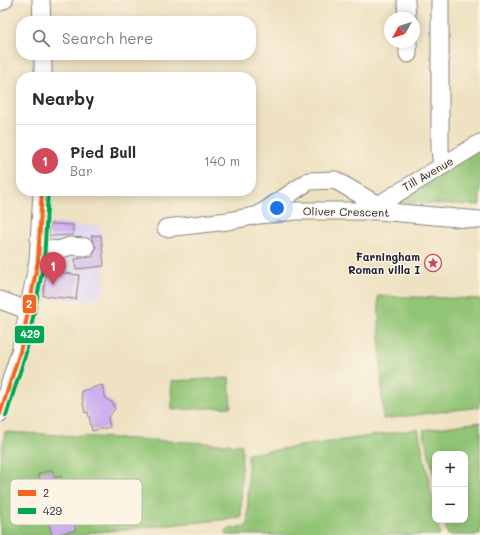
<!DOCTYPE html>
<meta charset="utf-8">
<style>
:root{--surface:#fff;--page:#f7f7f7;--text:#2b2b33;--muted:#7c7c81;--line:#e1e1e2;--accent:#d1495b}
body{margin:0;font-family:Mali,sans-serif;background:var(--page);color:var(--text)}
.controls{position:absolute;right:12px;bottom:12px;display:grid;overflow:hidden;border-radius:8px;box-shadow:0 2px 10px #0003}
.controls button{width:36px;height:36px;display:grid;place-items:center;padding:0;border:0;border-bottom:1px solid var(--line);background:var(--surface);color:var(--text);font:20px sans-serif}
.compass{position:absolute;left:384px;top:12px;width:36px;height:36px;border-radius:50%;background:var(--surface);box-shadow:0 2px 10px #0003;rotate:231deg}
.you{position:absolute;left:277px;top:208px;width:14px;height:14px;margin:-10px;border:3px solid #fff;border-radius:50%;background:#1a73e8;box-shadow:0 0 0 6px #1a73e833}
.badge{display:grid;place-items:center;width:26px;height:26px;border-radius:50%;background:var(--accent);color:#fff;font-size:13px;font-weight:700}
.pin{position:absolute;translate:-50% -33px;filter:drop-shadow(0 1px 2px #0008)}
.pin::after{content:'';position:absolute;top:21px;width:14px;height:12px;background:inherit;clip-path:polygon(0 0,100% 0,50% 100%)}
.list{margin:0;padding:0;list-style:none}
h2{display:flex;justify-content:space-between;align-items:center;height:52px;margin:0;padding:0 16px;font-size:17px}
h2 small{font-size:13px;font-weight:400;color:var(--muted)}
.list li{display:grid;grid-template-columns:26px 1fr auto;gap:12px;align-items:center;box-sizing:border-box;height:72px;padding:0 16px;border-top:1px solid var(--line)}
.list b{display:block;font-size:15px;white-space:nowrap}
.list p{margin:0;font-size:13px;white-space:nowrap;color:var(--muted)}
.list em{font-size:13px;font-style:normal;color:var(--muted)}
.icon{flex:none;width:22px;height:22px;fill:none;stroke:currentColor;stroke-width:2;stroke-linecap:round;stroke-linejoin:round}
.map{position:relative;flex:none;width:480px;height:535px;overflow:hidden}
.search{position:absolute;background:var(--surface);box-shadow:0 2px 10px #0003;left:16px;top:16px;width:240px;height:44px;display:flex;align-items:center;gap:10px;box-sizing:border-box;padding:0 14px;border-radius:16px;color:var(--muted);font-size:15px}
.panel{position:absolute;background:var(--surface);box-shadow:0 2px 10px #0003;left:16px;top:72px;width:240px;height:124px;border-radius:16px}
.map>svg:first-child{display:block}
.built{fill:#ded5f5}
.green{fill:#91c474;stroke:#5a7358}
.building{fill:#cdaeee}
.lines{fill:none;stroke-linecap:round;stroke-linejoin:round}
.minor-casing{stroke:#88827e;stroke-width:19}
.minor{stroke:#fff;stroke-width:17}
.bus-1-casing{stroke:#fcf5e5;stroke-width:7}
.bus-2-casing{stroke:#fcf5e5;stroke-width:7}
.bus-1{stroke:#f26522;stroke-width:4}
.bus-2{stroke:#00a651;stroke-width:4}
.labels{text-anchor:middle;stroke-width:3;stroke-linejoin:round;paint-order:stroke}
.street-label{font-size:11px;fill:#22223b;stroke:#fcf5e5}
.poi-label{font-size:11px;font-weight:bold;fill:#22223b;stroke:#fcf5e5;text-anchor:end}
.key{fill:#fcf5e5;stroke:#bbb6b2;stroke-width:1}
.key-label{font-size:11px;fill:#22223b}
.line-badge{stroke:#fcf5e5;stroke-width:1.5}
.badge-label{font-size:11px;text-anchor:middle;font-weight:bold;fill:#fff}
</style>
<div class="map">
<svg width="480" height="535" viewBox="0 0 480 535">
<rect width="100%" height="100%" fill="#fcf5e5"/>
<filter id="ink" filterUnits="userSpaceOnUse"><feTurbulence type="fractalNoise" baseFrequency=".025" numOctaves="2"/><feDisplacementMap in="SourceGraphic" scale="8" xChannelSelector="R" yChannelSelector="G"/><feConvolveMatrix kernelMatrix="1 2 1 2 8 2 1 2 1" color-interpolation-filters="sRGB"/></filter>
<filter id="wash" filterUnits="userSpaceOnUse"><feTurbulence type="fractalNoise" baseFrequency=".012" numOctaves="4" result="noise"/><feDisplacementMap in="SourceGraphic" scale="16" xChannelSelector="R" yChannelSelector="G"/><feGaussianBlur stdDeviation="0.9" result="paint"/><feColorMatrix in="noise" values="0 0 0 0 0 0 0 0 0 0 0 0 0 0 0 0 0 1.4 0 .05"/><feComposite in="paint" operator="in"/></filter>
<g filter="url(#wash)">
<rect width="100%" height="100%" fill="#efe2c2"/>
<polygon class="built" points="49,224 100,226 105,292 87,302 40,295 46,264"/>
<g class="green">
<polygon points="480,142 480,205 386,202"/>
<polygon points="378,296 480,299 480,407 383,419"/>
<polygon points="229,378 231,407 172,410 171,381"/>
<polygon points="480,422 480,535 448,535 444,520 465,520 465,454 435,454 435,480 423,430"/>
<polygon points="418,429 435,510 435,520 437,520 440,535 226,535 226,530 248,525 248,454"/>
<polygon points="5,432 242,445 241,518 88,533 87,535 0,535 0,462"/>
</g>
<g id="blocks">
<g class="building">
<polygon points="50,224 73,225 73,235 49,236"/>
<polygon points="101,235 104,266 76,269 75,259 93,257 96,247 91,236"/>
<polygon points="49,271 79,275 76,299 43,296 46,273"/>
<polygon points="102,385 106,399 113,403 115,409 108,418 110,427 92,431 88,412 85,413 81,391"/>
<polygon points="52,470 55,478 61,476 64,488 60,489 68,519 72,518 76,530 56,535 52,535 46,516 40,495 44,494 38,474"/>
</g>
</g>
</g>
<g filter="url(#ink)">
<use href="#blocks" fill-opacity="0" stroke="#88827e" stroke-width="1"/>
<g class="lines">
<g class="minor-casing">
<g id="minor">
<polyline points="41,0 42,21"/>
<polyline points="406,0 407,18"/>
<polyline points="440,0 440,149 442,166"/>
<polyline points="0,2 4,0"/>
<polyline points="408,42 408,54"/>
<polyline points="43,55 43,77"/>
<polyline points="378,205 480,143"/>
<polyline points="260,214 309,181 335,180 378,205"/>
<polyline points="166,228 228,221 259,215 296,211 378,211 480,220"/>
<polyline points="40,248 59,250 70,246 86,247"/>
<polyline points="0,300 27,310"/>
<polyline points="0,414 20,352 38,261 42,191"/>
</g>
</g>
<use href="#minor" class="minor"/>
<g class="bus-1-casing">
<polyline id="bus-1" points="0,414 20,352 38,261 42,191"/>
</g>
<g class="bus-2-casing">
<polyline id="bus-2" points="6,416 26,353 44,262 48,191"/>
</g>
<use href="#bus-1" class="bus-1"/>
<use href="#bus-2" class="bus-2"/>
</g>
</g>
<defs>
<g id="sight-ring" transform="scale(0.9)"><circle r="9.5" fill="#fcf5e5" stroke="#d1495b" stroke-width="1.5"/><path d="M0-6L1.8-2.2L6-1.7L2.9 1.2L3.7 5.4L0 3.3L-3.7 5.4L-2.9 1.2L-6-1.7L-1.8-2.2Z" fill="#d1495b"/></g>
</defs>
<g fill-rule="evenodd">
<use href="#sight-ring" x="433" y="263"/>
</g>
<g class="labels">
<g class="street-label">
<text transform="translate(428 174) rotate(-30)" y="4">Till Avenue</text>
<text transform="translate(346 212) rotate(1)" y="4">Oliver Crescent</text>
</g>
<g class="poi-label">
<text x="420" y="261">Farningham<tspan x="420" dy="13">Roman villa I</tspan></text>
</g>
</g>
<rect x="10" y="479" width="132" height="46" rx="6" class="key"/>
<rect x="18" y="490" width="18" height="6" fill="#f26522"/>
<rect x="18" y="508" width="18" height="6" fill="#00a651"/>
<g class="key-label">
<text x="43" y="497">2</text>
<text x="43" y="515">429</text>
</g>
<g class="line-badge">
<rect x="22" y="294" width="15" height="20" rx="4" fill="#f26522"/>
<rect x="14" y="325" width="31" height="19" rx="4" fill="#00a651"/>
</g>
<g class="badge-label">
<text x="29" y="308">2</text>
<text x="30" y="338">429</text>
</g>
</svg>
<div class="controls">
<button>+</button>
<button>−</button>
</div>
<svg class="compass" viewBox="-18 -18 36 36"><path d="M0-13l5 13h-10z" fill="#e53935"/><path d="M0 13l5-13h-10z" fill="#7c7c81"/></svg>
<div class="you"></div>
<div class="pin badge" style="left:53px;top:285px">1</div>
<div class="search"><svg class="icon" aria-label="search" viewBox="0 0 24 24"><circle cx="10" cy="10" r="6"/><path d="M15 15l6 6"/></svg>Search here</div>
<section class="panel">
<h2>Nearby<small></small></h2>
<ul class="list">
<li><span class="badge">1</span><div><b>Pied Bull</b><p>Bar</p></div><em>140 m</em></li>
</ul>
</section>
</div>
